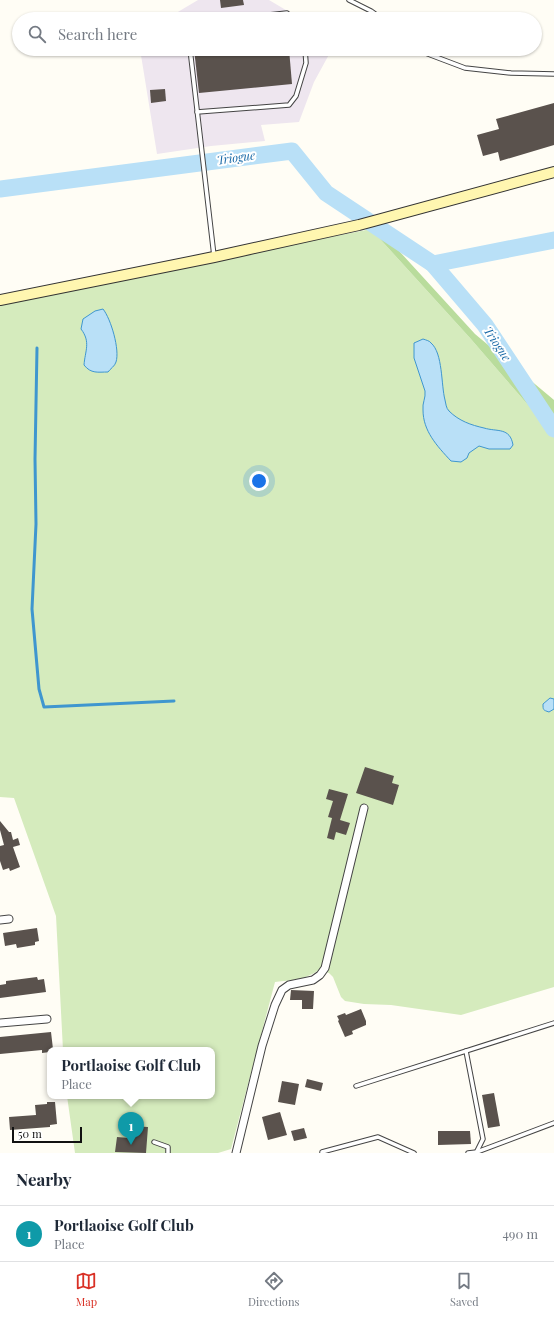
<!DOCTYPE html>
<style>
:root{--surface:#fff;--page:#f6f6f7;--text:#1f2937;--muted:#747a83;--line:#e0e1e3;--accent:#d93025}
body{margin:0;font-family:"Playfair Display",serif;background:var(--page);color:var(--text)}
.scale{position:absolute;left:12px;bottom:10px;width:70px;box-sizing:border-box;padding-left:4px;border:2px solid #111;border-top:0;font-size:11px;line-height:14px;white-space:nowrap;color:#111;-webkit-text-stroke:3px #fff;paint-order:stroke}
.you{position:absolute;left:259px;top:481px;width:14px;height:14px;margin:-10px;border:3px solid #fff;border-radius:50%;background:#1a73e8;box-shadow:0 0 0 6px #1a73e833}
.badge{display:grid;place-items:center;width:26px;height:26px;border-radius:50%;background:var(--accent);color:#fff;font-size:13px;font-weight:700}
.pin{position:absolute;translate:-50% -33px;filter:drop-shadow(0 1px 2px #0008)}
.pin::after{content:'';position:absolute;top:21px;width:14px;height:12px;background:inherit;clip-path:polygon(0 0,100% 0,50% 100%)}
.popup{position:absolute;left:47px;top:1047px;width:168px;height:52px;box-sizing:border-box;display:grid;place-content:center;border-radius:8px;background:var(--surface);filter:drop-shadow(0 1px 3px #0005);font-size:13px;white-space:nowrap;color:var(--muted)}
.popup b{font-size:15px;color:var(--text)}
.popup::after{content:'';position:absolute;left:50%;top:100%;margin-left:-8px;border:8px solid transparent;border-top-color:var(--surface)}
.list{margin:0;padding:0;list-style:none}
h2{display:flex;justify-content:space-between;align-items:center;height:52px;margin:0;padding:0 16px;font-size:17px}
h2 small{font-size:13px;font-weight:400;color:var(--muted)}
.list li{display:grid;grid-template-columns:26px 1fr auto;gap:12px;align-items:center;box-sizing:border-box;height:56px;padding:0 16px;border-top:1px solid var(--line)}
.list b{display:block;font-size:15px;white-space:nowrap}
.list p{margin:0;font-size:13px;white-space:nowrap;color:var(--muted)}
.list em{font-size:13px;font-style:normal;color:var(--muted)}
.icon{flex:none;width:22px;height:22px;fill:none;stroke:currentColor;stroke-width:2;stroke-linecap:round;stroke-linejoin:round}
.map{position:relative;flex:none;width:554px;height:1153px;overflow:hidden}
.search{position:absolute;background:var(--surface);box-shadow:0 1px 3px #0004;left:12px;right:12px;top:12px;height:44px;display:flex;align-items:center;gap:10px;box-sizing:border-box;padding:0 14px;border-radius:22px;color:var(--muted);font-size:15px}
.sheet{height:108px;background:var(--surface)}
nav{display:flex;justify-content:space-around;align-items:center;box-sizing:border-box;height:56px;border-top:1px solid var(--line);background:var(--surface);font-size:11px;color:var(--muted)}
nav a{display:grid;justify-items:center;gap:2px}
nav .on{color:var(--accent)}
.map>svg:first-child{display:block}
.industrial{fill:#eee6ef}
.green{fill:#d5ebbd}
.forest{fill:#b9dc9c}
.water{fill:#b9e0f7;stroke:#3f96cf}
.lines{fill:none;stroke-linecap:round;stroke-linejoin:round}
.stream{stroke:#3f96cf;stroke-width:3}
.river{stroke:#b9e0f7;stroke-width:17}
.building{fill:#5a524d}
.lane-casing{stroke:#444;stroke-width:5.5}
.street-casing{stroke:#444;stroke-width:9}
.secondary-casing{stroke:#333;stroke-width:12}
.lane{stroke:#fff;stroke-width:3.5}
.street{stroke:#fff;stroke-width:7}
.secondary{stroke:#fff6b0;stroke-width:10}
.labels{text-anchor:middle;stroke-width:4;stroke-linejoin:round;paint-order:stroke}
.water-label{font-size:12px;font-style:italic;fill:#1768a6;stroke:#fff}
</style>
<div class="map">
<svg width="554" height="1153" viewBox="0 0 554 1153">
<rect width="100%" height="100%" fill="#fffdf5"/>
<g class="industrial">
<polygon points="198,0 269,0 301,19 166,19"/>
<polygon points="140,49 332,49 314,82 299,122 261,125 265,141 211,146 157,154"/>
</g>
<path class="green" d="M371 229 470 338 554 435V987L461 1015 391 1005 364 1004 345 1001 341 997 333 977 329 973 319 970C305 980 292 980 275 982L231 1149 218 1153H75L67 1096H212V1050H63L56 916 14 798 0 797V303Z"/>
<polygon class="forest" points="371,229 379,229 475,334 554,400 554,435 470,338"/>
<g class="water">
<path d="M103 309C111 319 120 350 116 362 115 366 110 369 108 372 98 372 91 374 84 365 85 351 91 342 81 329L83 319 95 311Z"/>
<path d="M423 339C426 340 430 341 431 343 443 353 441 385 445 400 446 404 446 408 449 411 459 421 471 425 484 428 497 432 510 427 513 445L510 449H489L479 446 469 453 467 458 461 462 451 461C437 446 423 431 423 410 422 403 426 398 425 391L414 358V343Z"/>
<path d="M550 698 554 699V709L549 712C543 710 543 710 543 704Z"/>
</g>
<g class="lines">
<polyline class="stream" points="37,348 35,459 36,524 32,609 39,689 44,707 174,701"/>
<g class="river">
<polyline points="0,189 292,151 326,193 433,264 485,325 554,429"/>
<polyline points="433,264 554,240"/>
</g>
</g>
<g class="building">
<polygon points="220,0 243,0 244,5 221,8"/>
<polygon points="194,49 289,49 292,84 199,93"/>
<polygon points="165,89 166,101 151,103 150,90"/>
<polygon points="554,103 554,145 500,161 498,152 483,156 477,135 499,129 496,119"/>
<polygon points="365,767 394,776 392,783 399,785 393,805 356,793"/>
<polygon points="329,789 348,794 340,820 350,823 346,835 336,832 334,840 327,838 332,818 328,817 333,801 326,799"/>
<polygon points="0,821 9,832 11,832 13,840 18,838 20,845 13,847 20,867 10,871 9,868 3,870 0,861 0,846 4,845 0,830"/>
<polygon points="37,928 39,941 35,942 35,945 17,948 16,944 5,946 3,933"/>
<polygon points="37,977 38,980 44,979 46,992 0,998 0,985 6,984 6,981"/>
<polygon points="291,990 314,991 313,1009 302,1009 302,1000 290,1000"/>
<polygon points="361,1009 366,1021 366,1025 352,1031 353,1034 345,1037 338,1021 339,1020 337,1016 345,1013 346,1015"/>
<polygon points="51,1032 53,1049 50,1050 50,1052 42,1053 42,1050 0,1054 0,1037"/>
<polygon points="307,1079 323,1083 321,1091 305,1087"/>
<polygon points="282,1081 299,1084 295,1105 278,1102"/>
<polygon points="494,1093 500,1126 488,1128 482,1095"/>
<polygon points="47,1102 55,1102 57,1124 50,1125 50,1127 10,1130 9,1117 36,1115 35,1105 47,1104"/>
<polygon points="280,1112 287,1135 268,1140 262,1117"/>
<polygon points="130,1126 148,1127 146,1153 115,1152 117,1137 129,1138"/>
<polygon points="304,1128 307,1138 294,1141 291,1131"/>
<polygon points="438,1131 470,1131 471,1144 438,1145"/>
</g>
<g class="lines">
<g class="lane-casing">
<g id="lane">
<polyline points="349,0 371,11 382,19"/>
<polyline points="230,19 287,13 293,19"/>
<polyline points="190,49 214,256"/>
<polyline points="421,49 428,54 465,68 511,73 554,74"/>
<polyline points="197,112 289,105 296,96 306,63 305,49"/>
<polyline points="466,1051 483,1139 476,1153"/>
<polyline points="356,1086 554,1023"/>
<polyline points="154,1142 168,1147 168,1153"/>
<polyline points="322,1153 322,1152 378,1137 414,1153"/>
<polyline points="468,1153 477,1152 554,1123"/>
</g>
</g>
<g class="street-casing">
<g id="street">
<polyline points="0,920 9,919"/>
<polyline points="0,1023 47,1019"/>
<polyline points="236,1153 262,1046 275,1005 282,990 289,985 313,980 320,975 325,968 364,808"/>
</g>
</g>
<g class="secondary-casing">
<polyline id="secondary" points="0,300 214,257 359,225 554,172"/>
</g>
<use href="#lane" class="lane"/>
<use href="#street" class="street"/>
<use href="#secondary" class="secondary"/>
</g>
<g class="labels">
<g class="water-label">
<text transform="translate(236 158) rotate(-8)" y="4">Triogue</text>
<text transform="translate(497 344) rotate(56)" y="4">Triogue</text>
</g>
</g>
</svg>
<div class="scale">50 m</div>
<div class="you"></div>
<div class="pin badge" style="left:131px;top:1145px;background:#0f9aa8">1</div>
<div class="popup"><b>Portlaoise Golf Club</b>Place</div>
<div class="search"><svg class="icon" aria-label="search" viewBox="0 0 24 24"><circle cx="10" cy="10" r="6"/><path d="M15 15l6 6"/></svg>Search here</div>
</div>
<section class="sheet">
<h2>Nearby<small></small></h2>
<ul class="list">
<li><span class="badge" style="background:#0f9aa8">1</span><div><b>Portlaoise Golf Club</b><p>Place</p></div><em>490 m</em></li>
</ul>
</section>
<nav>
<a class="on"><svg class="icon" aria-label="map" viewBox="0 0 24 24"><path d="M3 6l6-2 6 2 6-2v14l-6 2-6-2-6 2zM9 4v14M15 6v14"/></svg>Map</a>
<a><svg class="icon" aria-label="directions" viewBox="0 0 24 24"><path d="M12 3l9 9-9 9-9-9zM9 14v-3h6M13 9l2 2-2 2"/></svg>Directions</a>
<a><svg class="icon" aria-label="saved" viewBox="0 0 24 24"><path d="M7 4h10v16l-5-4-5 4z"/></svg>Saved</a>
</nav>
